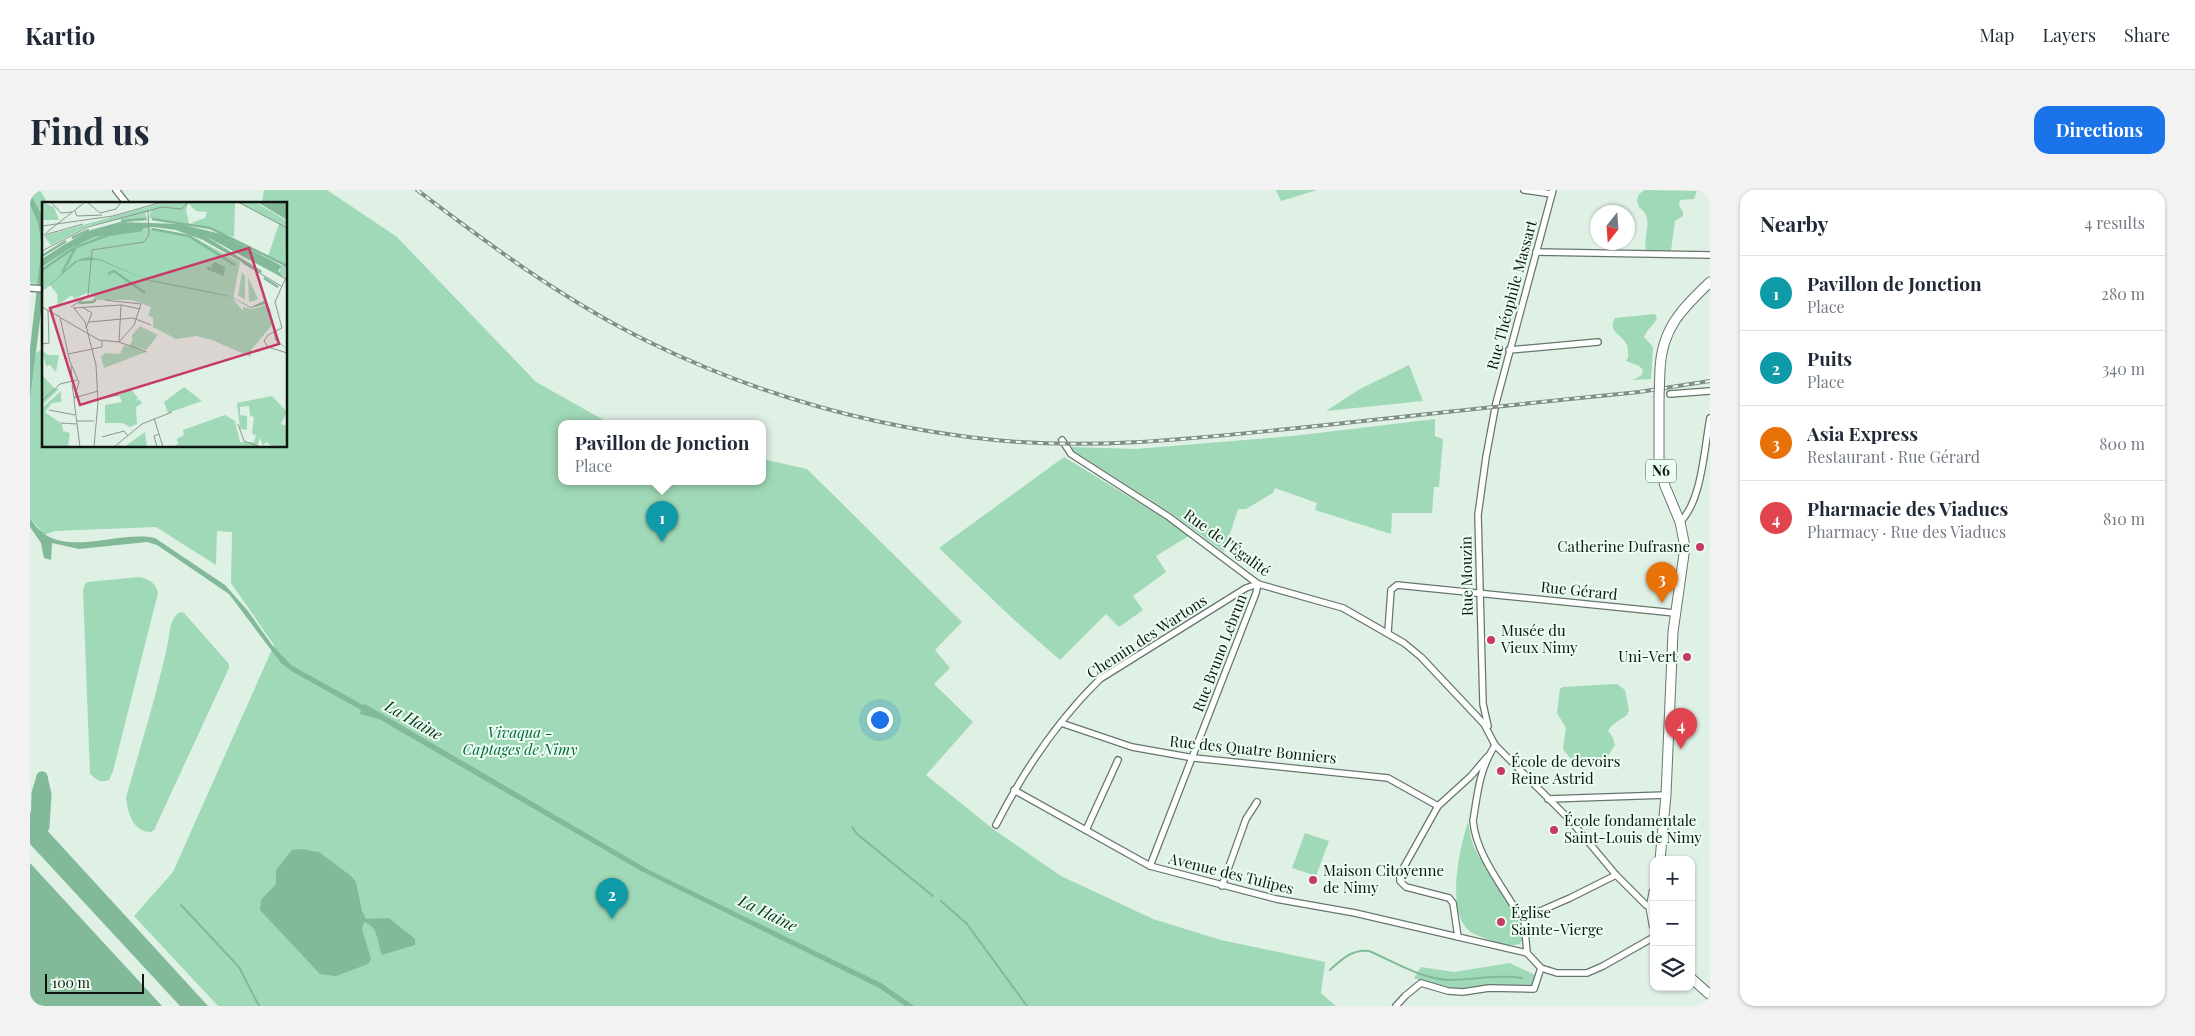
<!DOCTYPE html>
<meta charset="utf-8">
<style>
:root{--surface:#fff;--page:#f2f2f3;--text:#1f2937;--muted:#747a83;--line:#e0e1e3;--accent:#1a73e8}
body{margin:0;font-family:"Playfair Display",serif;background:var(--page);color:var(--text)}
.controls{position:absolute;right:15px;bottom:15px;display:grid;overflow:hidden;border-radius:10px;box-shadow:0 1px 4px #0004}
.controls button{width:45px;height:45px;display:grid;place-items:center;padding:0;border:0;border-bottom:1px solid var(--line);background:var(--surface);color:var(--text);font:25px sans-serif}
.compass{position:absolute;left:1560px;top:15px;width:45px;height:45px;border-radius:50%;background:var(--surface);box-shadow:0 1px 4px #0004;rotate:197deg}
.scale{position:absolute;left:15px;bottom:12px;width:99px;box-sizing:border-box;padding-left:5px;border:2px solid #0f1511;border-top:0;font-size:14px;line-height:18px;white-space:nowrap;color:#0f1511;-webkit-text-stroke:4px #ecfdf2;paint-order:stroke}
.you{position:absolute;left:849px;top:529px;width:18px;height:18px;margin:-12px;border:4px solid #fff;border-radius:50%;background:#1a73e8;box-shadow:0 0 0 8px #1a73e833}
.badge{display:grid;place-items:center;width:32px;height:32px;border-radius:50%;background:var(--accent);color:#fff;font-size:16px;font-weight:700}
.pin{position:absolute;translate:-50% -41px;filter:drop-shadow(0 1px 2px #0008)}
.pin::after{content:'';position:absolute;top:26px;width:18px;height:15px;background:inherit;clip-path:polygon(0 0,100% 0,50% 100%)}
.popup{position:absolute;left:528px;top:230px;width:208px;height:65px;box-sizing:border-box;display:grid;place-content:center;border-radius:10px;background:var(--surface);filter:drop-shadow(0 1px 4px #0005);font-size:16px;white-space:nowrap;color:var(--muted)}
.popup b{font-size:19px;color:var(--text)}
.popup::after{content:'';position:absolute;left:50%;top:100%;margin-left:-10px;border:10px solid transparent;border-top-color:var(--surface)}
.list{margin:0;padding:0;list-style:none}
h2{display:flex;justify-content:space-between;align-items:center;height:65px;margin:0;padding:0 20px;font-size:21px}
h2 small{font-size:16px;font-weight:400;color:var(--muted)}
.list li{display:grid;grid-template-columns:32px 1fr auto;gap:15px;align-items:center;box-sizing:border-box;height:75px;padding:0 20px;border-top:1px solid var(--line)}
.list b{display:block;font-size:19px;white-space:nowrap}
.list p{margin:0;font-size:16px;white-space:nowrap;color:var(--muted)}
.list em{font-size:16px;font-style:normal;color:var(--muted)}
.icon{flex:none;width:28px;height:28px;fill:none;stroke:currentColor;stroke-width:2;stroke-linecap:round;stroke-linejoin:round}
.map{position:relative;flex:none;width:1680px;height:816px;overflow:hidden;border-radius:15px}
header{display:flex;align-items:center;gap:30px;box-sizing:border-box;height:70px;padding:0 25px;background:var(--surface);border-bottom:1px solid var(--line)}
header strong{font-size:24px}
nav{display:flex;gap:28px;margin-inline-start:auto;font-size:18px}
.intro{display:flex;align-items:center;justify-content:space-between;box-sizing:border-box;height:120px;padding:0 30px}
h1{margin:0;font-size:35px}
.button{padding:12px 22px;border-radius:15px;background:var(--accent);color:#fff;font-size:18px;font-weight:700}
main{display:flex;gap:30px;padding:0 30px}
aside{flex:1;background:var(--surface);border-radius:15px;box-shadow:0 1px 4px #0004}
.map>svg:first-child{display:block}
.green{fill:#a0d9b7}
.water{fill:#82b998}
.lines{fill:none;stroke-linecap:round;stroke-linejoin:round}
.stream{stroke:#82b998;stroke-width:2}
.river{stroke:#82b998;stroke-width:11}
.street-casing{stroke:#67766c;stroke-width:8}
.primary-casing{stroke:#67766c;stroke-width:11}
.street{stroke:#fff;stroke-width:5.5}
.primary{stroke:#fff;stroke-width:9}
.rail-casing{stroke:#818d85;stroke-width:4}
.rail{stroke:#ecfdf2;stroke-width:2;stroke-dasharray:5.5;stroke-linecap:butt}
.primary-bridge-casing{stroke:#67766c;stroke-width:11;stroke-linecap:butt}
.primary-bridge{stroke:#fff;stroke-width:9}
.poi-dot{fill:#c73a68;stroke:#ecfdf2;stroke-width:2}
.labels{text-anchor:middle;stroke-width:4;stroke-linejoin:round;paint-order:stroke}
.shield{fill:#ecfdf2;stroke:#515b54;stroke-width:1}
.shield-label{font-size:14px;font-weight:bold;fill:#0f1511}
.street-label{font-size:15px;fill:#0f1511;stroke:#ecfdf2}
.poi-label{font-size:15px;fill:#0f1511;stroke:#ecfdf2;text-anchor:start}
.park-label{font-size:15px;font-style:italic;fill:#01673e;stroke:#ecfdf2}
.water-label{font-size:16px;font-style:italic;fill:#03321d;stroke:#ecfdf2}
.inset-river{fill:none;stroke:#82b998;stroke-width:2.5}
.inset-road{fill:none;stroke:#8c9890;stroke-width:1}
.view{fill:#c73a68;fill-opacity:0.15;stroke:#c73a68;stroke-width:2.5}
.inset-edge{fill:none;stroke:#0f1511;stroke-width:2.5}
</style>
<header>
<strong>Kartio</strong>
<nav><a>Map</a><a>Layers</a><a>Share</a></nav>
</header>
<div class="intro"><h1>Find us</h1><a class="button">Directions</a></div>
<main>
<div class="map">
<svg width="1680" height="816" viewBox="0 0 1680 816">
<rect width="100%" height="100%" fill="#dff0e5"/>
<g class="green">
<polygon points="0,0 10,0 18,14 14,14 14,95 0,93"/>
<polygon points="234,0 297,0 367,47 506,192 579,233 532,233 532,291 732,291 732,269 777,279 932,432 905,460 920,478 904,494 943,532 896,585 963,639 1031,686 1123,729 1191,750 1295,772 1291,803 1306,816 188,816 104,726 143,682 244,455 201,393 202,342 187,341 186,375 126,337 25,341 14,345 0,328 0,210 6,163 14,158 14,256 256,256 256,14 232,14"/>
<polygon points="1246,0 1287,0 1251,11"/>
<path d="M1615 0 1667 1 1664 9 1650 10 1649 16 1653 22V26L1645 31 1641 61 1616 60C1613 45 1625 28 1609 17L1607 10 1609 4Z"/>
<path d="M1625 124 1627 128C1624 135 1617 139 1614 147L1623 157 1621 189 1603 190 1612 185 1613 180 1609 176 1596 171 1598 168C1598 164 1598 159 1597 155 1592 144 1577 142 1585 128Z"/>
<polygon points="1379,175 1393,211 1296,221 1330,199"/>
<polygon points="1405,229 1405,246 1413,249 1409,297 1404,297 1402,323 1362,323 1361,344 1285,320 1287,313 1245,298 1243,303 1216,319 1208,319 1194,362 1144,325 1042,260 1042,257 1106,259 1166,254 1263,246"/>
<polygon points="1034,267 1129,325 1134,323 1162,344 1126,366 1136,382 1103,406 1113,420 1089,437 1076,424 1030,470 982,428 909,358"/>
<path d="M109 387C119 389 126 393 128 403L83 581 79 590C70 593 67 590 60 584L53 400 55 394 58 392Z"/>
<path d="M151 422 154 423 199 474V478L124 640 121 642C103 642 98 623 96 608 110 557 127 505 138 452 140 442 140 426 151 422Z"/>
<polygon points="1587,494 1595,500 1599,520 1597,525 1581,536 1578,541 1583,548 1585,555 1576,569 1569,574 1545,571 1539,567 1533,559 1536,538 1527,523 1530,499 1533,497"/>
<path d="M1438 632C1440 641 1441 651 1445 659 1454 679 1505 733 1490 754 1478 757 1467 753 1456 749 1452 747 1446 745 1442 743 1414 725 1430 657 1438 632Z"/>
<polygon points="1275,643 1299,651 1286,686 1262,678"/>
<polygon points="1480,773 1507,786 1504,799 1418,801 1384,788 1391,777 1424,782"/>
</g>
<g class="water">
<polygon points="0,3 14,30 14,98 0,210 0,158 12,55 8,33 0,14"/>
<path d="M0 328C27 374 84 339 125 348L195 395 218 421 242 455 261 475 333 515 335 514 619 680 851 793 884 816H875L849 798 611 681 349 529 330 524 331 520 263 482 251 473 199 404 127 355 117 352 49 359 22 353 21 370 14 368 11 353 0 337Z"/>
<polygon points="0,622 14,637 178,816 150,816 0,654"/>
<path d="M272 659 289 662 321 686 326 692 332 721 336 729 359 728 385 749V755L352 765C346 751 350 738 334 732L332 739 341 769 338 774 306 786 290 784 230 720 231 710 246 694V680L262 660Z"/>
<polygon points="0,673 132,816 0,816"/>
</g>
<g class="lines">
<g class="stream">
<polyline points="822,637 827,644 903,706"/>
<polyline points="911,711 937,734 997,816"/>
<polyline points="151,715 209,777 229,816"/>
<path d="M1300 780C1312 769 1322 759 1339 761 1363 771 1391 789 1419 790 1444 790 1468 784 1492 788"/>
</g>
<g class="river">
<polyline points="6,642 7,603 12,587"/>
<polyline points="6,646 14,637 16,604 12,587"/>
</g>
<g class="street-casing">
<g id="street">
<polyline points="86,0 97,14"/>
<polyline points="1494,0 1522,4"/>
<polyline points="1506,62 1680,65"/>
<polyline points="0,98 14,99"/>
<polyline points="1479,160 1568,152"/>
<polyline points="1640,204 1680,201"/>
<polyline points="1032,250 1041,264 1139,327 1228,394 1313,418 1374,453 1391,467 1454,534 1465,555 1540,630 1586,685 1616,715 1621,718"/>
<path d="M1650 332C1672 311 1674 259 1680 228"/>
<polyline points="1358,442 1361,400 1367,395 1645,423"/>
<polyline points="1031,533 1102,557 1164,568 1358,588 1408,616"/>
<polyline points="1458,536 1453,514 1448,325 1456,267 1466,213 1523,0"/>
<path d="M1465 555C1449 581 1448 601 1443 631 1446 663 1470 693 1486 720L1494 728 1497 763"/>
<polyline points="984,600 1120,676 1246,709 1325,723 1497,763 1511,778 1527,783 1557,783 1573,776 1624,747"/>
<polyline points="1518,609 1636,605"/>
<path d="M966 635C993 582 1027 531 1070 489L1216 398 1228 394"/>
<polyline points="1056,640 1088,570"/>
<polyline points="1120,676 1226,403 1228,394"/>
<polyline points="1192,696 1216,629 1227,612"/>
<polyline points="1494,728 1540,708 1586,685"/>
<polyline points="1428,747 1423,713 1419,708 1376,697 1370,691 1370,684 1408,616 1441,586 1457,567"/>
<polyline points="1366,816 1375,806 1391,793 1418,801 1433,802 1459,798 1504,799 1511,778"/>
</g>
</g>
<g class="primary-casing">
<g id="primary">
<path d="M1630 179C1632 138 1652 119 1680 92"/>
<polyline points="1629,208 1629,273 1635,296 1650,332 1655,357 1643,442 1636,605 1630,670"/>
<polyline points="1624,702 1621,718 1624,735"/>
<polyline points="1661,788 1680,805"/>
</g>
</g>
<use href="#street" class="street"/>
<use href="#primary" class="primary"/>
<g class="rail-casing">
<path id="rail" d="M387 0C461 56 535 111 619 152 728 205 845 238 965 250 1067 260 1167 248 1268 238 1382 226 1495 213 1609 202L1680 191"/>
</g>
<use href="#rail" class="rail"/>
<g class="primary-bridge-casing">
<polyline id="primary-bridge" points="1629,208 1630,179"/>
</g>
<use href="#primary-bridge" class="primary-bridge"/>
</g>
<g class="poi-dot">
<circle cx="1670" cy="357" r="5"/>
<circle cx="1461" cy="450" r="5"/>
<circle cx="1657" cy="467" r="5"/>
<circle cx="1471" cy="581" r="5"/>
<circle cx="1524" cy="640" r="5"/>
<circle cx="1283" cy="690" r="5"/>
<circle cx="1471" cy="732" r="5"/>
</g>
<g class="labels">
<rect class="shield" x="1616" y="269.5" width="30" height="23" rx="4"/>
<g class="shield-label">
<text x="1631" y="286">N6</text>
</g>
<g class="street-label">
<text transform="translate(1482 105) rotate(-75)" y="5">Rue Théophile Massart</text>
<text transform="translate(1197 353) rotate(36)" y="5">Rue de l'Égalité</text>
<text transform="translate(1437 386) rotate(-91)" y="5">Rue Mouzin</text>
<text transform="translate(1549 401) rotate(6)" y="5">Rue Gérard</text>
<text transform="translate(1117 447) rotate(-33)" y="5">Chemin des Wartons</text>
<text transform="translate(1190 463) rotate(-69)" y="5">Rue Bruno Lebrun</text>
<text transform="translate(1223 560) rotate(6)" y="5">Rue des Quatre Bonniers</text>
<text transform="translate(1201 684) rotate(14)" y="5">Avenue des Tulipes</text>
</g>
<g class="poi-label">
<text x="1660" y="362" text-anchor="end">Catherine Dufrasne</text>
<text x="1471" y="446">Musée du<tspan x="1471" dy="17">Vieux Nimy</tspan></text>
<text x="1647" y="472" text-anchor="end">Uni-Vert</text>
<text x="1481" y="577">École de devoirs<tspan x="1481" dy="17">Reine Astrid</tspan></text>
<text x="1534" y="636">École fondamentale<tspan x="1534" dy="17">Saint-Louis de Nimy</tspan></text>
<text x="1293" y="686">Maison Citoyenne<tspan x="1293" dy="17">de Nimy</tspan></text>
<text x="1481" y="728">Église<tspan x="1481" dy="17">Sainte-Vierge</tspan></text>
</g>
<g class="park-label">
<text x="490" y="548">Vivaqua -<tspan x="490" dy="17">Captages de Nimy</tspan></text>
</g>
<g class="water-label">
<text transform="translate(384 530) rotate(30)" y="6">La Haine</text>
<text transform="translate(738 723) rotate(26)" y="6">La Haine</text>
</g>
</g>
<g transform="translate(12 12)">
<rect width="245" height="245" fill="#dff0e5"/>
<path d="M0 0 12 5 17 18H0ZM123 0H193L192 35 149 21 163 16 165 10 154 9 146 1 144 9 147 21 107 16 109 9 103 11 106 18 80 20 79 17 46 24 9 43 2 34ZM196 0H213L245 19 243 75 237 70 241 62 226 54 237 22ZM107 26 147 33 198 60 191 97 201 109V105L210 107 224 103 230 123 209 148V155L170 138 154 134 134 137 111 125V116L106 113 109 105 90 98H55L47 90 32 97 30 93 16 103 15 92 8 83 0 89V66L27 47 59 33ZM200 70 203 74V98L196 93ZM206 75 216 97 209 100 207 99ZM98 124 116 133 104 148 91 145 104 150 62 166 59 155 63 151 78 152 82 143 86 144 90 140V133ZM0 149 6 153H17L14 170 8 163 4 164ZM0 173 12 186 17 187 0 203ZM142 185 160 199 126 211 122 200ZM88 186 96 196 93 200 97 197 100 201 94 205 95 222 88 225 80 221H63V203L80 200 77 193ZM19 189V200L10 201 3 210 20 222 21 229 28 231 26 243 30 245H0V206ZM230 194 245 210 239 222 245 224V245H231L224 240 221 244 218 236 215 245H130L136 242 135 237 142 233 141 228 183 213 193 219 198 240H212L214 233 210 232 212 215 208 214 207 204 198 205V213L205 214V228L198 227 195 201ZM103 230 105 245H78L76 242 82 245Z" fill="#a0d9b7"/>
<path d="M215 0H245V18ZM78 20 138 22 179 32 240 64 236 69 245 78 163 34 220 69 219 71 161 38 134 28 111 25 53 35 27 47 0 65V57L23 42 49 28ZM47 55 60 58 103 77 140 84 179 92 190 95 209 105 222 99 228 107 234 137 245 147 233 138 227 108 223 102 209 106 189 95 107 79 57 58 36 59 0 90 32 60 41 56ZM173 60 183 65 182 74 164 67 167 64 170 67 169 63Z" fill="#82b998"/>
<path class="inset-river" d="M110 17 168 26 245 64M79 19 104 17M110 27 147 34 193 63M30 36 47 28M0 54 24 39M0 68 32 46M20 71 34 45 66 33 100 28M66 72 72 69 103 91M222 76 236 85M37 101 51 100 54 97"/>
<path class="inset-road" d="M9 0 19 11 30 10M45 0 58 11 74 7 79 0M196 0 245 26M33 9 35 14 60 13M0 24 71 14 120 0M4 31 43 0M2 33 41 22M0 49 46 25 120 5 139 7 147 0M201 61 239 84M245 73 233 100 240 126 226 133 222 139 226 145 245 151M63 98 99 102 92 123 77 140M0 105 18 115 28 160 37 180 32 198 38 245M29 105 46 94 50 48 102 40 107 33 106 9M40 105 50 111 44 126M31 106 79 103 98 107M32 106 43 120 54 163 56 200 52 245M19 116 57 138 77 140 105 150M47 120 91 116 109 123M77 140 79 103M0 142 7 141 6 108M26 152 60 145V139M29 164 30 180M30 183 32 196 56 189M56 197 77 193M0 199 18 182 35 178M7 208 33 213M112 216 121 245M34 219H52M19 221 35 222M196 222 202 239M60 235 82 229 86 234M202 239 219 245M72 245 100 222 130 210M115 245 112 234 117 232"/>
<path class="view" d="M207 46 237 142 38 203 8 106Z"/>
<rect width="245" height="245" class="inset-edge"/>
</g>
</svg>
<div class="controls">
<button>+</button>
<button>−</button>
<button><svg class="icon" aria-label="layers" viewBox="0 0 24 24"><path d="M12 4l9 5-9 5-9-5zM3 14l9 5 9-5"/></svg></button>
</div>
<svg class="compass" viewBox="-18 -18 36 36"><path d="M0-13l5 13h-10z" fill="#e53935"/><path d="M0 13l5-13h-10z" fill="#747a83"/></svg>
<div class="scale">100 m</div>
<div class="you"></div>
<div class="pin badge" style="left:632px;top:352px;background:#0f9aa8">1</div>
<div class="popup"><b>Pavillon de Jonction</b>Place</div>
<div class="pin badge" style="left:582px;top:729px;background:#0f9aa8">2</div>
<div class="pin badge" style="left:1632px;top:413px;background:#e8710a">3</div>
<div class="pin badge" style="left:1651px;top:559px;background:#e0444e">4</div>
</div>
<aside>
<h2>Nearby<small>4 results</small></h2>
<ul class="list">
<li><span class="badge" style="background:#0f9aa8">1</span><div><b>Pavillon de Jonction</b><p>Place</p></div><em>280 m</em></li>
<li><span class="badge" style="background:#0f9aa8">2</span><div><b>Puits</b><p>Place</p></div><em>340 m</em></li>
<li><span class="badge" style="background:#e8710a">3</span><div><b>Asia Express</b><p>Restaurant · Rue Gérard</p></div><em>800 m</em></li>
<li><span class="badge" style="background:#e0444e">4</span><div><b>Pharmacie des Viaducs</b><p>Pharmacy · Rue des Viaducs</p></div><em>810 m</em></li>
</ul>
</aside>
</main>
